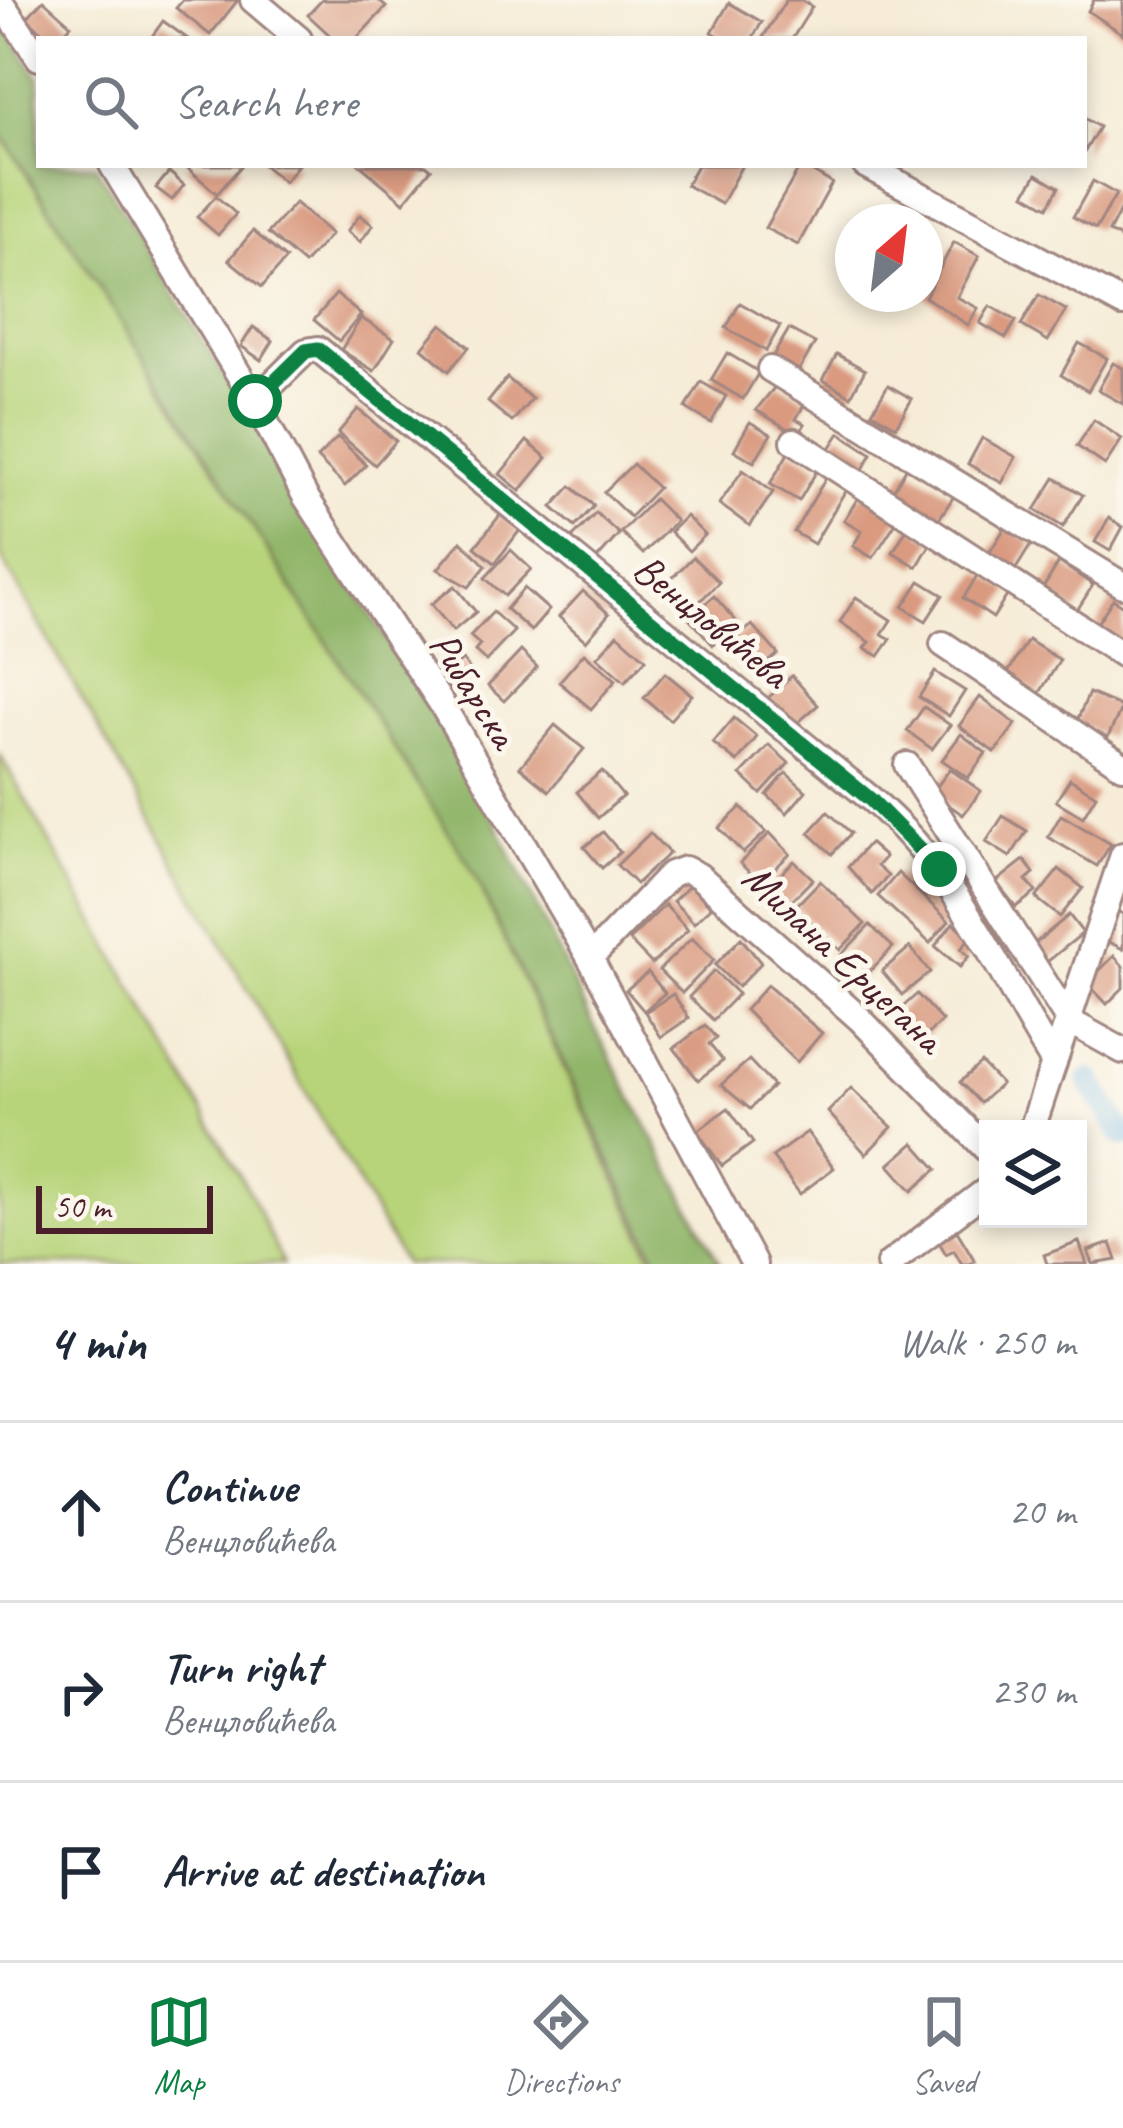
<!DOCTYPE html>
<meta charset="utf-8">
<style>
:root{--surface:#fff;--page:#f2f2f3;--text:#1f2937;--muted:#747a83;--line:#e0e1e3;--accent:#0b8043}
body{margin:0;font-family:Caveat,sans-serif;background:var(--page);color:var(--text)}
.controls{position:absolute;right:36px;bottom:36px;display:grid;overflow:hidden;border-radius:0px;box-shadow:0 6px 18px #0003}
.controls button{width:108px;height:108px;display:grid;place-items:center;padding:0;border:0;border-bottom:3px solid var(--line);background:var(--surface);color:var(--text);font:60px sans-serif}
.compass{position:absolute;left:835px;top:204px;width:108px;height:108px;border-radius:50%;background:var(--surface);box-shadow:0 6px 18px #0003;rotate:28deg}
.scale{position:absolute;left:36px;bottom:30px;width:177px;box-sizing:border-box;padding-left:12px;border:6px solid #4a1f2b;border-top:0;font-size:33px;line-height:42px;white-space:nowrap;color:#4a1f2b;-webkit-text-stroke:9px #fbf7ec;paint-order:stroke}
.stop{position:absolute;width:36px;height:36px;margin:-27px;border:9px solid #0b8043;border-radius:50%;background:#fff}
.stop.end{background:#0b8043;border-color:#fff;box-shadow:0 3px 12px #0008}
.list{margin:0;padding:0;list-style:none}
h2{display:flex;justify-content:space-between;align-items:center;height:156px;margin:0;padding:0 48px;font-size:51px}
h2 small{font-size:39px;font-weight:400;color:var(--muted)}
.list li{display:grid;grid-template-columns:78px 1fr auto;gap:36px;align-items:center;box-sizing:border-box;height:180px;padding:0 48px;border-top:3px solid var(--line)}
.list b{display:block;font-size:45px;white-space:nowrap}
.list p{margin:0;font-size:39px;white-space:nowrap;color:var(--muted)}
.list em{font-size:39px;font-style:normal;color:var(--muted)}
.icon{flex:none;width:66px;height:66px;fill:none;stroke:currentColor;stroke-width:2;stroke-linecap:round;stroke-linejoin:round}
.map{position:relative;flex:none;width:1123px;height:1264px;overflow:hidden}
.search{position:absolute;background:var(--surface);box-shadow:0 6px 18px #0003;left:36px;right:36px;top:36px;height:132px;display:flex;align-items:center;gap:30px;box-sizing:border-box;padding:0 42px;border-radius:0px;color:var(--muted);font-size:45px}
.sheet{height:696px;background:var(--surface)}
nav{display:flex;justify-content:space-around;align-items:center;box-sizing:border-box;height:168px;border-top:3px solid var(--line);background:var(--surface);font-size:33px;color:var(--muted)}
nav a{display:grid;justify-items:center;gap:6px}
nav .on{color:var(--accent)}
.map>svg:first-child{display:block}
.green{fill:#b7d47a;stroke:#807a52;stroke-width:3}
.forest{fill:#91b66a;stroke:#6e6a4a;stroke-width:3}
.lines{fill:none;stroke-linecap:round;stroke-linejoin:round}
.canal{stroke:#77b9ec;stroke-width:24}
.building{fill:#d99a80}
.minor-casing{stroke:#a08681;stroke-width:30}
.minor{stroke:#fff;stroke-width:24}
.route{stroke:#0b8043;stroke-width:15}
.labels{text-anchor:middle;stroke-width:10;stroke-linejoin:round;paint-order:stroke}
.street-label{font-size:42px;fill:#4a1f2b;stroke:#fbf7ec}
</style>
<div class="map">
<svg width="1123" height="1264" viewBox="0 0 1123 1264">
<rect width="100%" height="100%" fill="#fbf7ec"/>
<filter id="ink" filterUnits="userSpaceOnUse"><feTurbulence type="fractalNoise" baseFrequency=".00833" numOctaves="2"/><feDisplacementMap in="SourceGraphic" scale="24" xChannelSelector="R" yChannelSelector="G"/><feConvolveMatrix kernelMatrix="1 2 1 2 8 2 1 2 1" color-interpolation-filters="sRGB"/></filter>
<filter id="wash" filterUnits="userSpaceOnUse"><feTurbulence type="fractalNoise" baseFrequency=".004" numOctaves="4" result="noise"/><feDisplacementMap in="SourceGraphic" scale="48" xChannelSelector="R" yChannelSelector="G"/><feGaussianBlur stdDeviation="2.7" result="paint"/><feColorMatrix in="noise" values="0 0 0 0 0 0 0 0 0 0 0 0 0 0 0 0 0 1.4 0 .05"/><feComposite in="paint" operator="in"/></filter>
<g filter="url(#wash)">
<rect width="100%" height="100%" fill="#f6ecd7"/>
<g class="green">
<polygon points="0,133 470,866 655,1264 404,1264 0,555"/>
<polygon points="0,755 251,1195 283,1264 0,1264"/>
</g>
<polygon class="forest" points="0,18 39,78 39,165 95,165 484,799 596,1030 720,1264 659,1264 470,866 0,132"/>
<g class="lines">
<polyline class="canal" points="1090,1081 1123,1135"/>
</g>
<g id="blocks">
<g class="building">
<polygon points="43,0 71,25 58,39 50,39 27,18"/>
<polygon points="183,0 238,0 210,35 176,8"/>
<polygon points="322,0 378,0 386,7 356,39 334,39 308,15"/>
<polygon points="786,0 801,0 812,7 792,39 762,39"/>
<polygon points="1094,0 1123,0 1123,34 1088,11"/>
<polygon points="729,3 762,22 752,39 724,39 712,32"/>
<polygon points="163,21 188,39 150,39"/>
<polygon points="1084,118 1099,127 1084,153"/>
<polygon points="184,165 242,165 217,194"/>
<polygon points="263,165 298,165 284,182"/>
<polygon points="360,165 426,165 431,169 404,202"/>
<polygon points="697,165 742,165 721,204 686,185"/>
<polygon points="801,165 832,183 798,245 765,228"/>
<polygon points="169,172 184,185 172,200 156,188"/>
<polygon points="1037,174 1059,187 1048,207 1025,194"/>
<polygon points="1093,181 1116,194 1096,229 1073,217"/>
<polygon points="216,196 236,214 218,235 197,217"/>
<polygon points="295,203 331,234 304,264 268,233"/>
<polygon points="1123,205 1123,239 1109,232"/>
<polygon points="360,215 373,225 360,242 347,231"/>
<polygon points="253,231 286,259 262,287 229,260"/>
<polygon points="954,242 979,256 957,297 978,308 968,325 925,297"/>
<polygon points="336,294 361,315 339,341 314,320"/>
<polygon points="1039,295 1066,310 1048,341 1021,325"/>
<polygon points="740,303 780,326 766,351 726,328"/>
<polygon points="990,306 1016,321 1006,338 980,323"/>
<polygon points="361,318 394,339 374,371 341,350"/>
<polygon points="442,324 469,347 449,371 422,348"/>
<polygon points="253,327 273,341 261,360 241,346"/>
<polygon points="789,329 815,343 799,370 773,356"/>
<polygon points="1079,343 1107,358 1088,391 1061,375"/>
<polygon points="727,353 759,372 743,399 711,380"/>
<polygon points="837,354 865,370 851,396 823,380"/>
<polygon points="1113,363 1123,368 1123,404 1098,390"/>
<polygon points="507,378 532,399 512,422 488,402"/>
<polygon points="701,382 726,396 711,423 686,408"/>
<polygon points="778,383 807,400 796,419 805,424 798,435 756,410"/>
<polygon points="888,385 912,399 896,426 872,412"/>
<polygon points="358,409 396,441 375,465 338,433"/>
<polygon points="1094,420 1122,439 1105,465 1077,446"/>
<polygon points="750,422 771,434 754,462 734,450"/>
<polygon points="840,433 872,454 860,474 827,453"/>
<polygon points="338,437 366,465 345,486 317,458"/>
<polygon points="982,438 1016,457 1002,483 968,464"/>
<polygon points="527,441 547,458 520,491 500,474"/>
<polygon points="790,450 819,467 799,501 770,484"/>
<polygon points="633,464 658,488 630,517 604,492"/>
<polygon points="907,467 954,496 939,519 893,491"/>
<polygon points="743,470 773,492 750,526 719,504"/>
<polygon points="827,476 847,488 814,544 794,532"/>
<polygon points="1055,478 1083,495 1063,527 1035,510"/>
<polygon points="571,486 594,506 575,527 552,507"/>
<polygon points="862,492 900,516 873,558 853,546 862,531 844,520"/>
<polygon points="654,499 676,521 643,554 621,532"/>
<polygon points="596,513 619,534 596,560 572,538"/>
<polygon points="500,515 520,530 495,563 475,547"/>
<polygon points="686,516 705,535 689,551 670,532"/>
<polygon points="1109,518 1123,527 1110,551 1095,542"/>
<polygon points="909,525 933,540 917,567 893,552"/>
<polygon points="1006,526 1032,543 1014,572 988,555"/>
<polygon points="461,541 486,566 469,587 438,569"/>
<polygon points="511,550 531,569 505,596 485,578"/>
<polygon points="693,557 719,582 695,606 669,581"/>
<polygon points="1059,562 1093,585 1076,612 1042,590"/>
<polygon points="980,572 1010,591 993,618 963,598"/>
<polygon points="920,581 943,595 926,621 903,607"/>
<polygon points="455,586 476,612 453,631 431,604"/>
<polygon points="524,588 549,610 531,631 506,609"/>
<polygon points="583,591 609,614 586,641 559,617"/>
<polygon points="714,596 738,623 713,645 689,618"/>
<polygon points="856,597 891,620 882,634 891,639 879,656 865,648 870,642 840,622"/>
<polygon points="1113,599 1123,606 1123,643 1096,625"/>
<polygon points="493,612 514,631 486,661 475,651 480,645 470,636"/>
<polygon points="752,625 778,654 756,673 730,643"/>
<polygon points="618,634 646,659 625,682 597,657"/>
<polygon points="1028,640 1060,660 1039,694 1007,674"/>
<polygon points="521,651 537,667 504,701 488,686"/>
<polygon points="584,653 616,680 591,709 559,682"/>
<polygon points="463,660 474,677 452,691 442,675"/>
<polygon points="935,672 965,691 949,716 919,697"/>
<polygon points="665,673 692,695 670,720 644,698"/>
<polygon points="792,676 818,705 794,726 768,698"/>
<polygon points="1089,693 1122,707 1108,737 1076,723"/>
<polygon points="980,697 1016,724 995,753 959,726"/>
<polygon points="924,707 950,725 932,749 907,731"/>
<polygon points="734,718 757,737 737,762 713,743"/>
<polygon points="555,725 584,749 549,791 520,767"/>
<polygon points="961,734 986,753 968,778 942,760"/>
<polygon points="769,745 789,763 761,794 741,775"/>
<polygon points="950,769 981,791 963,815 932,793"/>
<polygon points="602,771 623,796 598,818 577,792"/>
<polygon points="786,773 806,791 787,813 767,795"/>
<polygon points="1070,779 1096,795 1083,817 1056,801"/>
<polygon points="741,807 766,832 743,853 719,828"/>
<polygon points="828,812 851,833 832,854 809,833"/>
<polygon points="1061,815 1111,844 1097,866 1048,837"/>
<polygon points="1003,816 1027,831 1010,857 986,842"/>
<polygon points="603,832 620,852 602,868 584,847"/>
<polygon points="650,833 669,853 636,884 617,865"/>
<polygon points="770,833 790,854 760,883 740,863"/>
<polygon points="869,843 885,857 877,866 888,876 872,894 848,867"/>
<polygon points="1024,860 1034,873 1026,880 1036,892 1016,907 996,882"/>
<polygon points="794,861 813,879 783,909 764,891"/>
<polygon points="1059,869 1083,888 1060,917 1036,898"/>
<polygon points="898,873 949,921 930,943 878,896"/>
<polygon points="820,881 865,924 840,950 795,907"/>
<polygon points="690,885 711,907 694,923 673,901"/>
<polygon points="665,905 688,930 652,964 629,940"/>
<polygon points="1117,911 1123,914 1123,949 1103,939"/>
<polygon points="1069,915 1083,933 1047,962 1033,945"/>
<polygon points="953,923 970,937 961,949 969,956 960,967 935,946"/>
<polygon points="870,925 893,947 863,978 841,955"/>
<polygon points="692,938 714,960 682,993 659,970"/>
<polygon points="741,938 761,963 738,987 715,965"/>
<polygon points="910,947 930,972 902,995 882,971"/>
<polygon points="1114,956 1123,966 1123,988 1107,1004 1087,983"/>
<polygon points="714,971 738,994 713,1020 689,997"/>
<polygon points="648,972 665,993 644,1011 626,990"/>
<polygon points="767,985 822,1033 797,1062 745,1010"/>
<polygon points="673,994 689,1018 661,1037 645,1012"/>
<polygon points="917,994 942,1021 918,1043 893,1016"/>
<polygon points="705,1025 716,1038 709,1044 723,1061 698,1080 674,1048"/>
<polygon points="749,1060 773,1086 750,1109 721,1085"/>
<polygon points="981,1063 1001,1084 980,1103 960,1082"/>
<polygon points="851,1088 892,1127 866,1154 828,1112"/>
<polygon points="728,1108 753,1143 722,1166 697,1131"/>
<polygon points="807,1132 834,1168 800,1194 772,1157"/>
<polygon points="914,1143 937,1169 912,1191 889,1165"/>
<polygon points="957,1231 975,1261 969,1264 962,1264 954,1250 946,1254 939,1242"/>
<polygon points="1079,1242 1087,1264 1047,1264 1044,1255"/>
<polygon points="1111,1243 1117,1260 1093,1264 1088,1251"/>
</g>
</g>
</g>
<g filter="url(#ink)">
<use href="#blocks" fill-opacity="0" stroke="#a08681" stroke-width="3"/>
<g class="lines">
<g class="minor-casing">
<g id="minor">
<polyline points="253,0 299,39"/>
<polyline points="0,1 39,58"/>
<polyline points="112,165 255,401 305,496 441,703 590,958 754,1264"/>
<polyline points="865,165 1123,304"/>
<polyline points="770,369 1123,585"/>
<path d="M255 401 306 351 318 349 871 799C957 872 997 970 1054 1063"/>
<polyline points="794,441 1123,655"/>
<polyline points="943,644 1123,766"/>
<polyline points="907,765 1069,1021 1123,1051"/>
<polyline points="590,958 671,874 685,869 699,876 860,1019 988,1151"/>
<polyline points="1032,1129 1123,855"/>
<polyline points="889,1264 988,1189"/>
</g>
</g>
<use href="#minor" class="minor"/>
</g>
</g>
<g class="lines" filter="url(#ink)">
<polyline class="route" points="255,401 306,351 318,349 871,800 939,869"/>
</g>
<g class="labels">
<g class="street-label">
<text transform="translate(712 620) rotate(39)" y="15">Венцловићева</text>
<text transform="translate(475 689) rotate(58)" y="15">Рибарска</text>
<text transform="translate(844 957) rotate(43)" y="15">Милана Ерцегана</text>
</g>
</g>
</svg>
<div class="controls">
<button><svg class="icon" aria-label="layers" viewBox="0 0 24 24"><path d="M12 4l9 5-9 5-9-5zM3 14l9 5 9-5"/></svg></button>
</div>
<svg class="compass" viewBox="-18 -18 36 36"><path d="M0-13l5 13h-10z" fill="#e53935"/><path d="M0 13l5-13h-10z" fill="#747a83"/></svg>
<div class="scale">50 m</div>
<div class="stop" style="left:255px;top:401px"></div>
<div class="stop end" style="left:939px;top:869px"></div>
<div class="search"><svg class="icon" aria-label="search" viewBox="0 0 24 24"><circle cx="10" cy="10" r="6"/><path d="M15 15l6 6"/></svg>Search here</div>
</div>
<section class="sheet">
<h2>4 min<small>Walk · 250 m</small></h2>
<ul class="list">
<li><svg class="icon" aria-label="ahead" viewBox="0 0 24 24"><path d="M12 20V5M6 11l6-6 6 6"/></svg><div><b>Continue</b><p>Венцловићева</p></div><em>20 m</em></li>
<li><svg class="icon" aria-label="right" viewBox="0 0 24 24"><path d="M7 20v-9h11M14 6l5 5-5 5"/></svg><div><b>Turn right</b><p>Венцловићева</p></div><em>230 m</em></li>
<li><svg class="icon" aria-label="arrive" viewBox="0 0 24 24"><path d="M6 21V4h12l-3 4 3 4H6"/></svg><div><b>Arrive at destination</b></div></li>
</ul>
</section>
<nav>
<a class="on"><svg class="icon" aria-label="map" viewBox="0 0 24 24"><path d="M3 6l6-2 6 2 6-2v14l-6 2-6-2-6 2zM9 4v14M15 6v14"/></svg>Map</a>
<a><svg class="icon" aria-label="directions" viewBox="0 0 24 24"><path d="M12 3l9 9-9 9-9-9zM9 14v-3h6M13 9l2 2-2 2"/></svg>Directions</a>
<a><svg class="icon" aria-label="saved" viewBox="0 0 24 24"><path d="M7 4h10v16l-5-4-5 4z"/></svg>Saved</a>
</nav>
